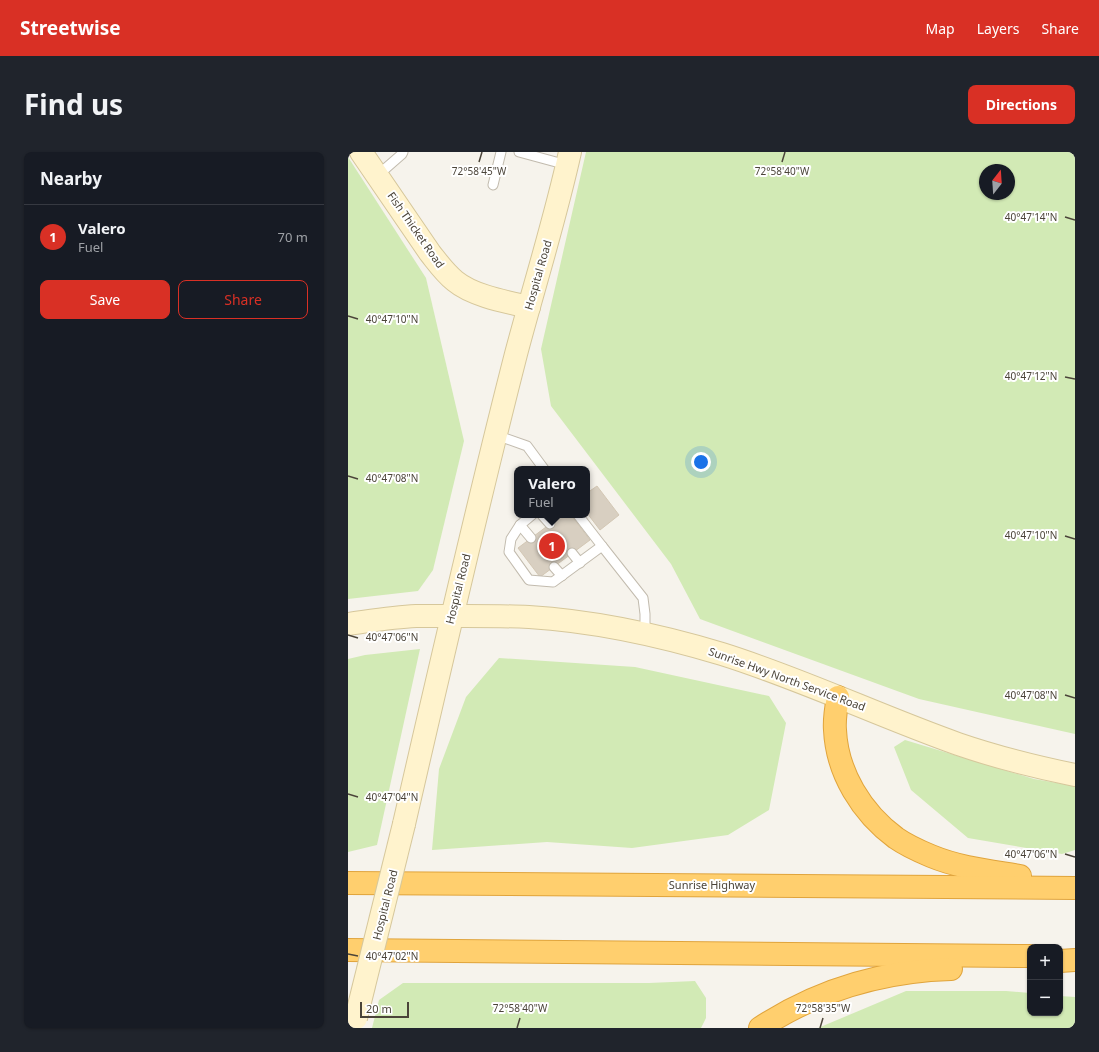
<!DOCTYPE html>
<meta charset="utf-8">
<style>
:root{--surface:#171b24;--page:#20242c;--text:#f1f3f6;--muted:#9ea1a6;--line:#363941;--accent:#d93025}
body{margin:0;font-family:"Noto Sans",sans-serif;background:var(--page);color:var(--text)}
.controls{position:absolute;right:12px;bottom:12px;display:grid;overflow:hidden;border-radius:8px;box-shadow:0 1px 3px #0004}
.controls button{width:36px;height:36px;display:grid;place-items:center;padding:0;border:0;border-bottom:1px solid var(--line);background:var(--surface);color:var(--text);font:20px sans-serif}
.compass{position:absolute;left:631px;top:12px;width:36px;height:36px;border-radius:50%;background:var(--surface);box-shadow:0 1px 3px #0004;rotate:17deg}
.scale{position:absolute;left:12px;bottom:10px;width:49px;box-sizing:border-box;padding-left:4px;border:2px solid #4b4439;border-top:0;font-size:11px;line-height:14px;white-space:nowrap;color:#4b4439;-webkit-text-stroke:3px #fff;paint-order:stroke}
.you{position:absolute;left:353px;top:310px;width:14px;height:14px;margin:-10px;border:3px solid #fff;border-radius:50%;background:#1a73e8;box-shadow:0 0 0 6px #1a73e833}
.badge{display:grid;place-items:center;width:26px;height:26px;border-radius:50%;background:var(--accent);color:#fff;font-size:13px;font-weight:700}
.pin{position:absolute;translate:-50% -50%;border:2px solid #fff;box-shadow:0 1px 4px #0006}
.popup{position:absolute;left:166px;top:314px;width:76px;height:52px;box-sizing:border-box;display:grid;place-content:center;border-radius:8px;background:var(--surface);filter:drop-shadow(0 1px 3px #0005);font-size:13px;white-space:nowrap;color:var(--muted)}
.popup b{font-size:15px;color:var(--text)}
.popup::after{content:'';position:absolute;left:50%;top:100%;margin-left:-8px;border:8px solid transparent;border-top-color:var(--surface)}
.list{margin:0;padding:0;list-style:none}
h2{display:flex;justify-content:space-between;align-items:center;height:52px;margin:0;padding:0 16px;font-size:17px}
h2 small{font-size:13px;font-weight:400;color:var(--muted)}
.list li{display:grid;grid-template-columns:26px 1fr auto;gap:12px;align-items:center;box-sizing:border-box;height:64px;padding:0 16px;border-top:1px solid var(--line)}
.list b{display:block;font-size:15px;white-space:nowrap}
.list p{margin:0;font-size:13px;white-space:nowrap;color:var(--muted)}
.list em{font-size:13px;font-style:normal;color:var(--muted)}
.actions{display:flex;gap:8px;padding:12px 16px}
.actions a{flex:1;padding:9px 0;border:1px solid var(--accent);border-radius:8px;text-align:center;font-size:14px;color:var(--accent)}
.actions .main{background:var(--accent);color:#fff}
.map{position:relative;flex:none;width:727px;height:876px;overflow:hidden;border-radius:8px}
header{display:flex;align-items:center;gap:24px;box-sizing:border-box;height:56px;padding:0 20px;background:var(--accent);color:#fff}
header strong{font-size:19px}
nav{display:flex;gap:22px;margin-inline-start:auto;font-size:14px}
.intro{display:flex;align-items:center;justify-content:space-between;box-sizing:border-box;height:96px;padding:0 24px}
h1{margin:0;font-size:28px}
.button{padding:10px 18px;border-radius:8px;background:var(--accent);color:#fff;font-size:14px;font-weight:700}
main{display:flex;gap:24px;padding:0 24px}
aside{flex:1;background:var(--surface);border-radius:8px;box-shadow:0 1px 3px #0004}
.map>svg:first-child{display:block}
.green{fill:#d2eab5;fill-rule:evenodd}
.building{fill:#d8cfc1;stroke:#d3c7b4}
.lines{fill:none;stroke-linecap:round;stroke-linejoin:round}
.lane-casing{stroke:#c2bbae;stroke-width:11}
.secondary-casing{stroke:#d6c79b;stroke-width:24}
.highway-casing{stroke:#e0a43c;stroke-width:24}
.lane{stroke:#fff;stroke-width:9}
.secondary{stroke:#fff3cd;stroke-width:22}
.highway{stroke:#ffcf6e;stroke-width:22}
.secondary-bridge-casing{stroke:#d6c79b;stroke-width:24;stroke-linecap:butt}
.secondary-bridge{stroke:#fff3cd;stroke-width:22}
.ticks{fill:none;stroke:#4b4439;stroke-width:1.5}
.labels{text-anchor:middle;stroke-width:4;stroke-linejoin:round;paint-order:stroke}
.street-label{font-size:11px;fill:#4b4439;stroke:#fff}
.ticks-label{font-size:10px;text-anchor:middle;fill:#4b4439;stroke:#fff;stroke-width:4;stroke-linejoin:round;paint-order:stroke}
</style>
<header>
<strong>Streetwise</strong>
<nav><a>Map</a><a>Layers</a><a>Share</a></nav>
</header>
<div class="intro"><h1>Find us</h1><a class="button">Directions</a></div>
<main>
<aside>
<h2>Nearby<small></small></h2>
<ul class="list">
<li><span class="badge">1</span><div><b>Valero</b><p>Fuel</p></div><em>70 m</em></li>
</ul>
<div class="actions"><a class="main">Save</a><a>Share</a></div>
</aside>
<div class="map">
<svg width="727" height="876" viewBox="0 0 727 876">
<rect width="100%" height="100%" fill="#f6f3ec"/>
<g class="green">
<path d="M238 0H727V582L571 547 352 467 323 412 203 254 193 197ZM637 18H661V42H637Z"/>
<polygon points="0,5 78,126 116,289 85,418 70,439 0,447"/>
<polygon points="72,497 29,693 0,700 0,507 17,503"/>
<polygon points="151,506 287,515 421,544 438,571 421,658 380,683 284,696 199,690 84,698 91,617 118,545"/>
<polygon points="557,588 686,627 727,634 727,698 714,702 620,686 563,638 546,595"/>
<polygon points="347,829 358,846 358,866 353,876 24,876 31,848 55,831 301,831"/>
<polygon points="558,839 658,839 682,841 682,861 712,861 712,844 727,845 727,876 470,876"/>
</g>
<g class="building">
<polygon points="249,334 271,363 252,378 239,361 239,341"/>
<polygon points="214,363 223,363 242,388 192,425 170,396"/>
</g>
<g class="lines">
<g class="lane-casing">
<g id="lane">
<polyline points="171,0 219,13"/>
<polyline points="30,23 54,2 55,0"/>
<polyline points="145,33 153,0"/>
<polyline points="148,283 179,294 196,317"/>
<polyline points="184,363 172,373 163,387 161,400 181,428 205,430 254,394 295,446 297,462 297,482"/>
<polyline points="194,363 202,372"/>
<polyline points="230,363 254,394"/>
<polyline points="172,373 183,386"/>
<polyline points="224,401 232,411"/>
<polyline points="206,415 214,424"/>
</g>
</g>
<g class="secondary-casing">
<g id="secondary">
<path d="M13 0 82 101C90 111 97 121 107 129 125 144 159 150 181 155"/>
<path d="M0 472C22 469 45 465 68 464 84 464 100 464 117 464 138 464 160 464 181 465 246 469 311 483 374 502 454 527 531 564 610 592 648 605 688 615 727 623"/>
<path d="M56 672C92 515 128 358 168 202 186 134 207 68 222 0"/>
</g>
</g>
<g class="highway-casing">
<g id="highway">
<path d="M490 545C488 556 486 567 487 578 489 621 514 661 548 686 558 693 571 699 583 704 612 716 642 719 672 724"/>
<polyline points="0,731 727,736"/>
<polyline points="0,798 682,804"/>
<polyline points="712,809 727,808"/>
<path d="M412 876C470 838 534 819 603 817"/>
</g>
</g>
<use href="#lane" class="lane"/>
<use href="#secondary" class="secondary"/>
<use href="#highway" class="highway"/>
<g class="secondary-bridge-casing">
<polyline id="secondary-bridge" points="8,866 56,672"/>
</g>
<use href="#secondary-bridge" class="secondary-bridge"/>
</g>
<path class="ticks" d="M131 10 134 0M434 10 437 0M717 65 727 68M0 164 10 167M717 225 727 227M0 324 10 327M717 384 727 387M0 483 10 486M717 543 727 546M0 642 10 645M717 702 727 705M0 802 10 804M169 876 172 866M472 876 475 866"/>
<g class="labels">
<g class="street-label">
<text transform="translate(68 78) rotate(55)" y="4">Fish Thicket Road</text>
<text transform="translate(190 123) rotate(-74)" y="4">Hospital Road</text>
<text transform="translate(110 437) rotate(-76)" y="4">Hospital Road</text>
<text transform="translate(439 527) rotate(20)" y="4">Sunrise Hwy North Service Road</text>
<text x="364" y="737">Sunrise Highway</text>
<text transform="translate(37 753) rotate(-76)" y="4">Hospital Road</text>
</g>
</g>
<g class="ticks-label">
<text x="131" y="23">72°58'45"W</text>
<text x="434" y="23">72°58'40"W</text>
<text x="683" y="69">40°47'14"N</text>
<text x="44" y="171">40°47'10"N</text>
<text x="683" y="228">40°47'12"N</text>
<text x="44" y="330">40°47'08"N</text>
<text x="683" y="387">40°47'10"N</text>
<text x="44" y="489">40°47'06"N</text>
<text x="683" y="547">40°47'08"N</text>
<text x="44" y="649">40°47'04"N</text>
<text x="683" y="706">40°47'06"N</text>
<text x="44" y="808">40°47'02"N</text>
<text x="172" y="860">72°58'40"W</text>
<text x="475" y="860">72°58'35"W</text>
</g>
</svg>
<div class="controls">
<button>+</button>
<button>−</button>
</div>
<svg class="compass" viewBox="-18 -18 36 36"><path d="M0-13l5 13h-10z" fill="#e53935"/><path d="M0 13l5-13h-10z" fill="#9ea1a6"/></svg>
<div class="scale">20 m</div>
<div class="you"></div>
<div class="pin badge" style="left:204px;top:394px">1</div>
<div class="popup"><b>Valero</b>Fuel</div>
</div>
</main>
